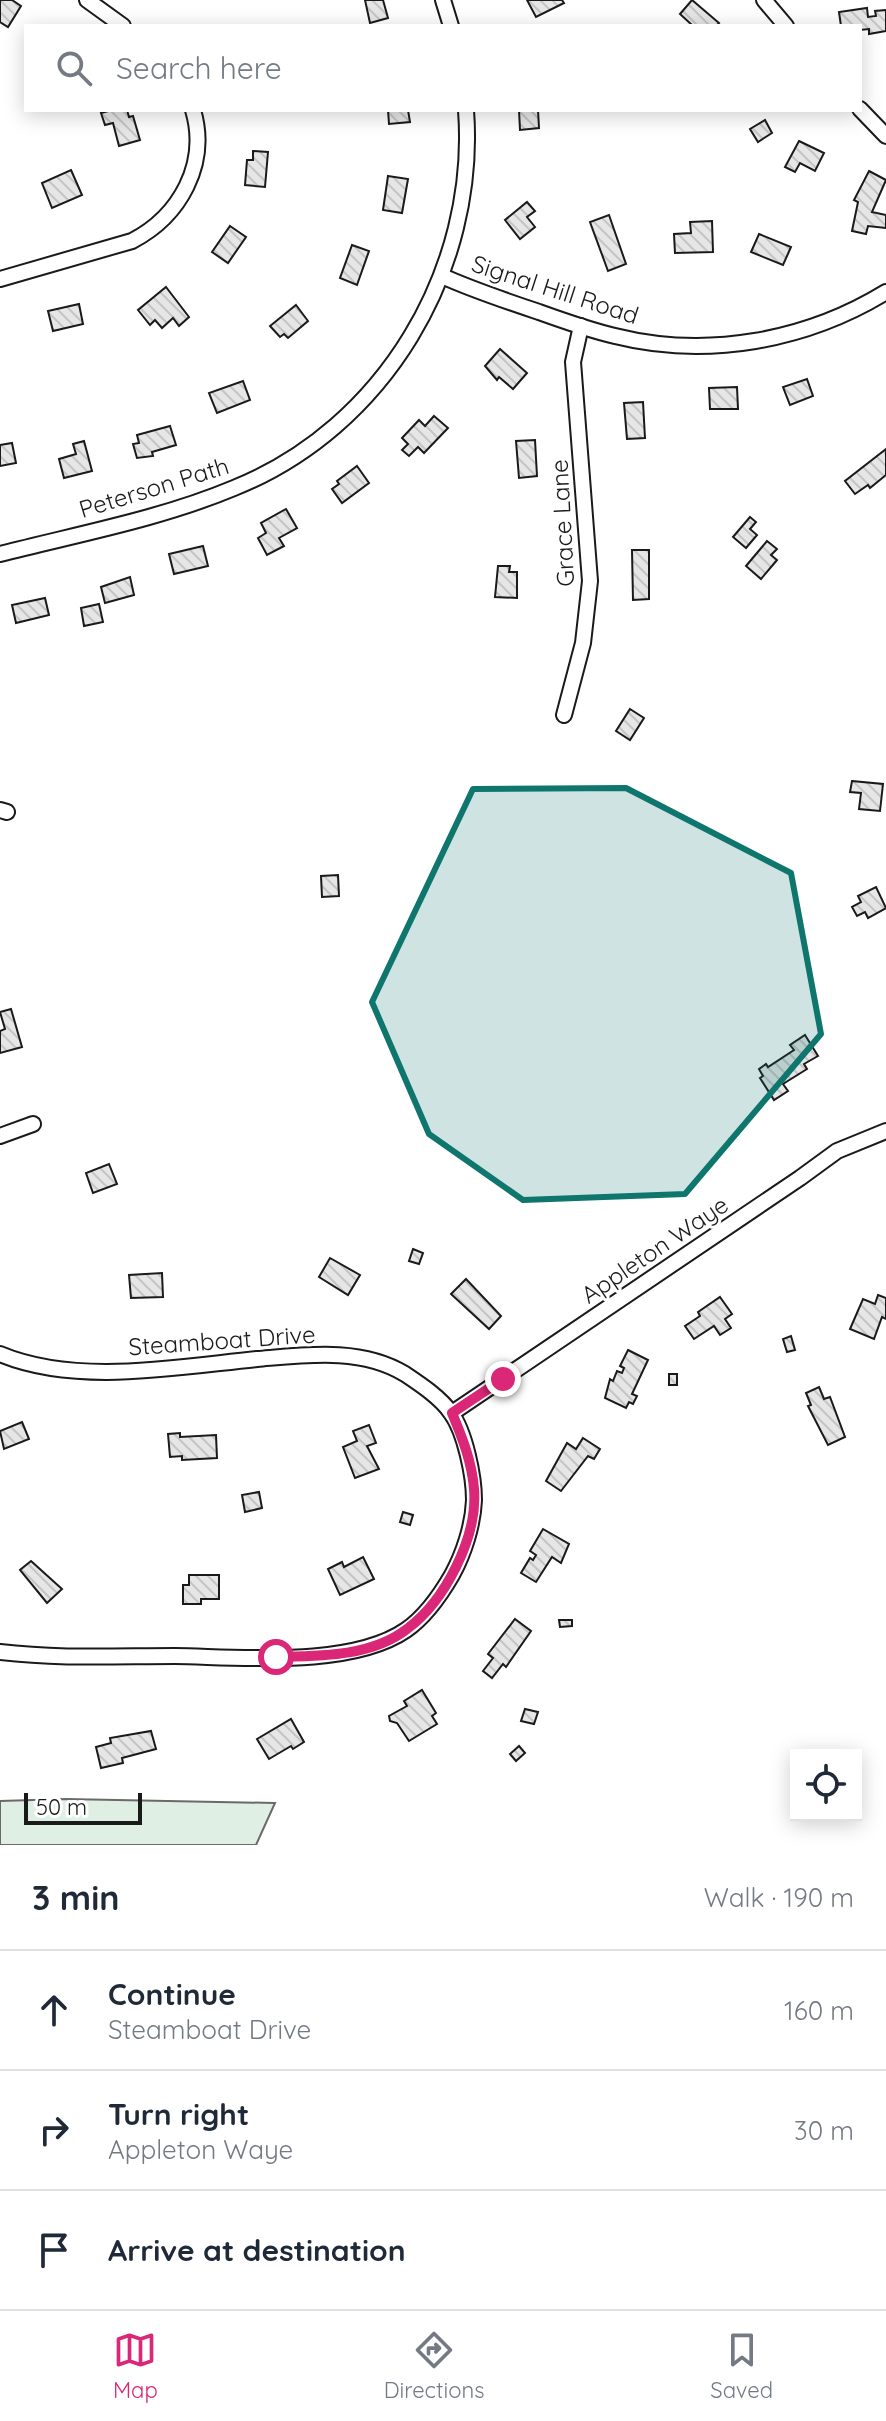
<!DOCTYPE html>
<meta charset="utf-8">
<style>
:root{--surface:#fff;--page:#f6f6f7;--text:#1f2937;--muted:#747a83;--line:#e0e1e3;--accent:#db2777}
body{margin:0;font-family:Quicksand,sans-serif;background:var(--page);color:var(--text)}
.controls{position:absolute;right:24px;bottom:24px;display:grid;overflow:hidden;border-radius:0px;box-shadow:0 4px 20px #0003}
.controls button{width:72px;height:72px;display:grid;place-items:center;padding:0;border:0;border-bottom:2px solid var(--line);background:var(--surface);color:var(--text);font:40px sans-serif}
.scale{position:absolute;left:24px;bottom:20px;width:118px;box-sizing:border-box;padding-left:8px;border:4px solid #1a1a1a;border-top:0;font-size:22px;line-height:28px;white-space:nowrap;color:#1a1a1a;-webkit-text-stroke:6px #fff;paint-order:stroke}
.stop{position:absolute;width:24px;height:24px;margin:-18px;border:6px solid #db2777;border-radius:50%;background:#fff}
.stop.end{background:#db2777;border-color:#fff;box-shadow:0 2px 8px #0008}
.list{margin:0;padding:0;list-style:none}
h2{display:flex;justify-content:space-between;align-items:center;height:104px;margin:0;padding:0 32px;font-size:34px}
h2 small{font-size:26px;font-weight:400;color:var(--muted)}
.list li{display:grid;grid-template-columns:52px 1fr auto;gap:24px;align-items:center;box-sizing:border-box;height:120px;padding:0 32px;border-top:2px solid var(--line)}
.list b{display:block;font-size:30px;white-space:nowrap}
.list p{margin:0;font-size:26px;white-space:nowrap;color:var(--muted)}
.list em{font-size:26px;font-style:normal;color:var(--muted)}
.icon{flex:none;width:44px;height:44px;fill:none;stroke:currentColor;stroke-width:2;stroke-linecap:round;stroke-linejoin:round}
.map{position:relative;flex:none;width:886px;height:1845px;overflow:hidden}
.search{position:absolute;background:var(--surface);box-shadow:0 4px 20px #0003;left:24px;right:24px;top:24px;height:88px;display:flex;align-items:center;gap:20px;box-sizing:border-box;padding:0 28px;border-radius:0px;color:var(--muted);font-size:30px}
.sheet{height:464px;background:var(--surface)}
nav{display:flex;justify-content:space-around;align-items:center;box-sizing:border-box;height:112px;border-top:2px solid var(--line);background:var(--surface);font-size:22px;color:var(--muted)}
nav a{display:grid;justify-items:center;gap:4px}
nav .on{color:var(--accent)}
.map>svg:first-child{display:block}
.green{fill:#e0efe3;stroke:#6a6a6a;stroke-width:2}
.building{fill:url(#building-back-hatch);stroke:#1a1a1a;stroke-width:2}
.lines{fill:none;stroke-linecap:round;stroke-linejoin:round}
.street-casing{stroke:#1a1a1a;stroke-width:18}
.street{stroke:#fff;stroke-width:14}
.route{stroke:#db2777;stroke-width:10}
.marked{fill:#0f766e;fill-opacity:0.2;stroke:#0f766e;stroke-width:6;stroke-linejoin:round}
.labels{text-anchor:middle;stroke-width:6;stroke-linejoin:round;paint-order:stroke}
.street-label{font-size:24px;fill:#1a1a1a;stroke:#fff}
</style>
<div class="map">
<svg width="886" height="1845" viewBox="0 0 886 1845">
<defs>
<pattern id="building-back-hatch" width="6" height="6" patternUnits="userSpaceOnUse" patternTransform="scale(2)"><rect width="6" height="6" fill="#e6e6e6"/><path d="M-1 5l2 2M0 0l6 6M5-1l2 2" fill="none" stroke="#c5c5c5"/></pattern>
</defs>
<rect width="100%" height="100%" fill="#fff"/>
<polygon class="green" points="66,1799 274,1803 275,1803 256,1845 0,1845 0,1801"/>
<g class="building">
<polygon points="0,0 12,0 21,6 8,27 0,22"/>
<polygon points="365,0 383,0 388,18 370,23"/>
<polygon points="527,0 562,0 564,3 536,17"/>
<polygon points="692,0 719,23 716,26 693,26 680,14"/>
<polygon points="867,8 868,17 876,16 875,11 886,10 886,31 869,34 869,29 860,30 860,26 841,26 839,12"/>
<polygon points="112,110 127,110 129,117 133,116 140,140 119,146 113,123 105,125 101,113"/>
<polygon points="388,110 408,110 410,122 389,124"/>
<polygon points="519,110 538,110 539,128 520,130"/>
<polygon points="765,120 772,133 758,142 750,129"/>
<polygon points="799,141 824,153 815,171 800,163 795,172 785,167"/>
<polygon points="253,151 268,152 265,187 245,185 247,160 253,160"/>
<polygon points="71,170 82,195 52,208 42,183"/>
<polygon points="869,171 886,180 872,212 886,215 886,228 868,226 866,234 852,231 858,202 854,200"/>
<polygon points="388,176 408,179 402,213 383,210"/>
<polygon points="527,202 535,211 527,217 535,227 520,239 505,220"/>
<polygon points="609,215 626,264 608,271 590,222"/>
<polygon points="712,221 713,252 675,253 674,234 691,233 690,222"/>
<polygon points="230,226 246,237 228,263 212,252"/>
<polygon points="759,234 791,247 783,265 751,252"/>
<polygon points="352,245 369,251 357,285 340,278"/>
<polygon points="166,287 189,317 179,326 173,318 162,328 155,320 150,325 138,310"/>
<polygon points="79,304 83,324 53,331 48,311"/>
<polygon points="296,305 308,321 288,338 284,334 280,337 270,326"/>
<polygon points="500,349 527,373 513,389 499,377 497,380 485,366"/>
<polygon points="807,379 813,396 790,405 783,387"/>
<polygon points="243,381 250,400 217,413 209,393"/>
<polygon points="737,387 738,409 710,409 709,388"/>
<polygon points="643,402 645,438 627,439 624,403"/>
<polygon points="434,416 448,428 424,453 418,447 409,456 402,450 408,444 402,438 419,420 425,426"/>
<polygon points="170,426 176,445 152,452 153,456 137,458 133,444 139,443 137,435"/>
<polygon points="535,440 537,476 519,478 516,441"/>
<polygon points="84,441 92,471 64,478 59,459 76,454 73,444"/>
<polygon points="12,443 16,463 0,466 0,445"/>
<polygon points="886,449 886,475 870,488 868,485 855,494 845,481"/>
<polygon points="357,466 369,483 342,503 332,489 339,484 337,481"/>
<polygon points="286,509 297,528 279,538 284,546 267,555 258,538 266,533 261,523"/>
<polygon points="750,517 756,522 750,529 757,535 746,548 733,537"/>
<polygon points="767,541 777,549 771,555 777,560 761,579 746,566"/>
<polygon points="203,546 208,566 174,574 169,554"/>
<polygon points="632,550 649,550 649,599 633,600"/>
<polygon points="498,566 510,566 509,572 517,572 517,598 495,597"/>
<polygon points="130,577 134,595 105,603 101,587"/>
<polygon points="45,598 49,615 16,623 12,605"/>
<polygon points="99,604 103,622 84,626 81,608"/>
<polygon points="630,709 644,718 630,740 616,731"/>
<polygon points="852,781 883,784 880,811 859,809 861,793 850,792"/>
<polygon points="338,875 339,896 322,897 321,876"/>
<polygon points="876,887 886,908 868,918 865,912 857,916 852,907 861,902 858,896"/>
<polygon points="11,1009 22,1047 0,1053 0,1031 5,1029 0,1012"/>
<polygon points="805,1035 818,1056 804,1064 807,1069 783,1084 788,1091 774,1100 760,1078 763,1076 759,1069 766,1064 768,1067 794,1050 790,1045"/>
<polygon points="109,1164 117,1184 93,1193 86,1173"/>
<polygon points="413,1249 423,1253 419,1264 409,1261"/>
<polygon points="330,1258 360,1275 348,1295 319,1277"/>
<polygon points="162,1273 163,1297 131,1298 129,1275"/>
<polygon points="466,1279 501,1316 489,1329 451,1294"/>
<polygon points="878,1295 886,1298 886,1319 882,1317 874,1339 850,1329 863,1299 875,1304"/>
<polygon points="720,1297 732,1314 725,1319 731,1328 720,1335 714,1326 694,1339 685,1326 700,1316 698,1312"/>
<polygon points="791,1336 795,1350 787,1352 783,1339"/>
<polygon points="628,1350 648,1360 632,1394 637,1396 633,1404 629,1402 626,1408 605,1398 610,1379 613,1381 617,1371 622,1373 624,1368 620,1366"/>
<rect x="669" y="1374" width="8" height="11"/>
<polygon points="819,1387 824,1399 830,1397 845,1437 828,1445 808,1406 811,1405 806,1393"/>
<polygon points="22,1422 29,1439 4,1449 0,1431"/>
<polygon points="369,1425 376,1443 367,1446 379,1469 355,1478 343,1447 357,1441 353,1431"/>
<polygon points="180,1433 180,1437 216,1435 217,1458 182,1460 182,1456 170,1457 168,1434"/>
<polygon points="583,1438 600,1449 594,1459 588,1456 561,1491 546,1481 567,1443 576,1449"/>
<polygon points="259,1492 262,1508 245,1512 242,1495"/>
<polygon points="403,1512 413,1515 410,1525 400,1522"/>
<polygon points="543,1529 569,1544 561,1563 552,1557 536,1582 521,1573 530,1558 533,1560 536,1555 530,1551"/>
<polygon points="363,1557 374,1579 340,1595 328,1569 342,1562 344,1567"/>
<polygon points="31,1561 62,1589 47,1603 20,1570"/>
<polygon points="189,1575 219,1575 219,1599 201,1599 201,1604 183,1604 183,1585 189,1585"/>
<polygon points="515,1619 531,1631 506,1667 503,1664 492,1678 483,1671 493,1658 488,1654"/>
<polygon points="559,1620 572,1620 572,1626 560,1627"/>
<polygon points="422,1690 436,1713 432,1716 437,1724 409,1741 397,1723 390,1721 389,1716 407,1706 404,1701"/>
<polygon points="525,1709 538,1712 534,1724 521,1721"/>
<polygon points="291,1719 304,1742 293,1749 291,1746 269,1759 257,1739"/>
<polygon points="151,1731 156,1749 122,1758 123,1763 101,1768 96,1747 111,1743 110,1738"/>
<polygon points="519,1746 525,1753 516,1761 510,1754"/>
</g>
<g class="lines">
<g class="street-casing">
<g id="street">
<polyline points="87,0 123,26"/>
<polyline points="443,0 451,26"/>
<polyline points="764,0 786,26"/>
<polyline points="860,109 886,136"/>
<path d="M442 276C473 290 506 301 539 312 564 321 589 330 615 336 707 359 806 341 886 292"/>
<path d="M0 279 132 241C180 216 209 164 193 110"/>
<path d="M0 554C78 534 160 519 234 488 384 428 478 270 466 110"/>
<polyline points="564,715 583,643 590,581 573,362 581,326"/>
<polyline points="0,810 7,812"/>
<polyline points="0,1136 33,1124"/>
<path d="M0 1354C76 1386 177 1367 257 1359 305 1355 361 1347 405 1374 420 1384 441 1398 451 1413 465 1432 474 1476 474 1500 473 1525 464 1553 452 1575 441 1594 425 1617 406 1630 351 1668 240 1657 175 1656 117 1656 58 1659 0 1652"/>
<polyline points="452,1413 800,1178 837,1151 886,1131"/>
</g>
</g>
<use href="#street" class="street"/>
</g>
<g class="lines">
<path class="route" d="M276 1657C319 1656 371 1657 407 1629 445 1601 478 1537 474 1489 472 1462 462 1437 452 1413L503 1379"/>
</g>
<path class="marked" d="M626 788 791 873 821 1034 685 1194 523 1200 429 1134 372 1002 473 789Z"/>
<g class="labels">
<g class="street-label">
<text transform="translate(555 290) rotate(18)" y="8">Signal Hill Road</text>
<text transform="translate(154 488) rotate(-17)" y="8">Peterson Path</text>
<text transform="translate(563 523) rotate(-93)" y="8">Grace Lane</text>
<text transform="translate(655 1250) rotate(-34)" y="8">Appleton Waye</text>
<text transform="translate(222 1341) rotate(-4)" y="8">Steamboat Drive</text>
</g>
</g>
</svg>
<div class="controls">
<button><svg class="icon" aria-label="locate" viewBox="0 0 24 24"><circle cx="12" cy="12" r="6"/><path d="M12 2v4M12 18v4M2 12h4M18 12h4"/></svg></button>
</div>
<div class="scale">50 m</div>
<div class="stop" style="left:276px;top:1657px"></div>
<div class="stop end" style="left:503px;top:1379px"></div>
<div class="search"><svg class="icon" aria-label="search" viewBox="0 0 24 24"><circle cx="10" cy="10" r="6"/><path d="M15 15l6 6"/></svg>Search here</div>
</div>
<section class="sheet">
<h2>3 min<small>Walk · 190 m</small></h2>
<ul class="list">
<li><svg class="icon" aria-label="ahead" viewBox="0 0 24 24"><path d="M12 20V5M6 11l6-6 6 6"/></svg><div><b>Continue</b><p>Steamboat Drive</p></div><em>160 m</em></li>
<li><svg class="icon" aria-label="right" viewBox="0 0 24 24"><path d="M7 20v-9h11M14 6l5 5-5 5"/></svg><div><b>Turn right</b><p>Appleton Waye</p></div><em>30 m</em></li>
<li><svg class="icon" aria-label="arrive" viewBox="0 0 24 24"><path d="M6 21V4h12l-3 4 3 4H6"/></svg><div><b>Arrive at destination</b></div></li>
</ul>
</section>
<nav>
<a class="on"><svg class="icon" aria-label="map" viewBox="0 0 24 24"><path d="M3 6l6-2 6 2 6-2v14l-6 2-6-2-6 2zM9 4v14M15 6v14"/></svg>Map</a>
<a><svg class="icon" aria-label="directions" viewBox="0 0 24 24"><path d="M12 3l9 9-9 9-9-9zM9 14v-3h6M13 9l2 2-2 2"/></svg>Directions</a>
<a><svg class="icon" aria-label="saved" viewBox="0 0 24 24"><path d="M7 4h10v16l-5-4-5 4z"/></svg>Saved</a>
</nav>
